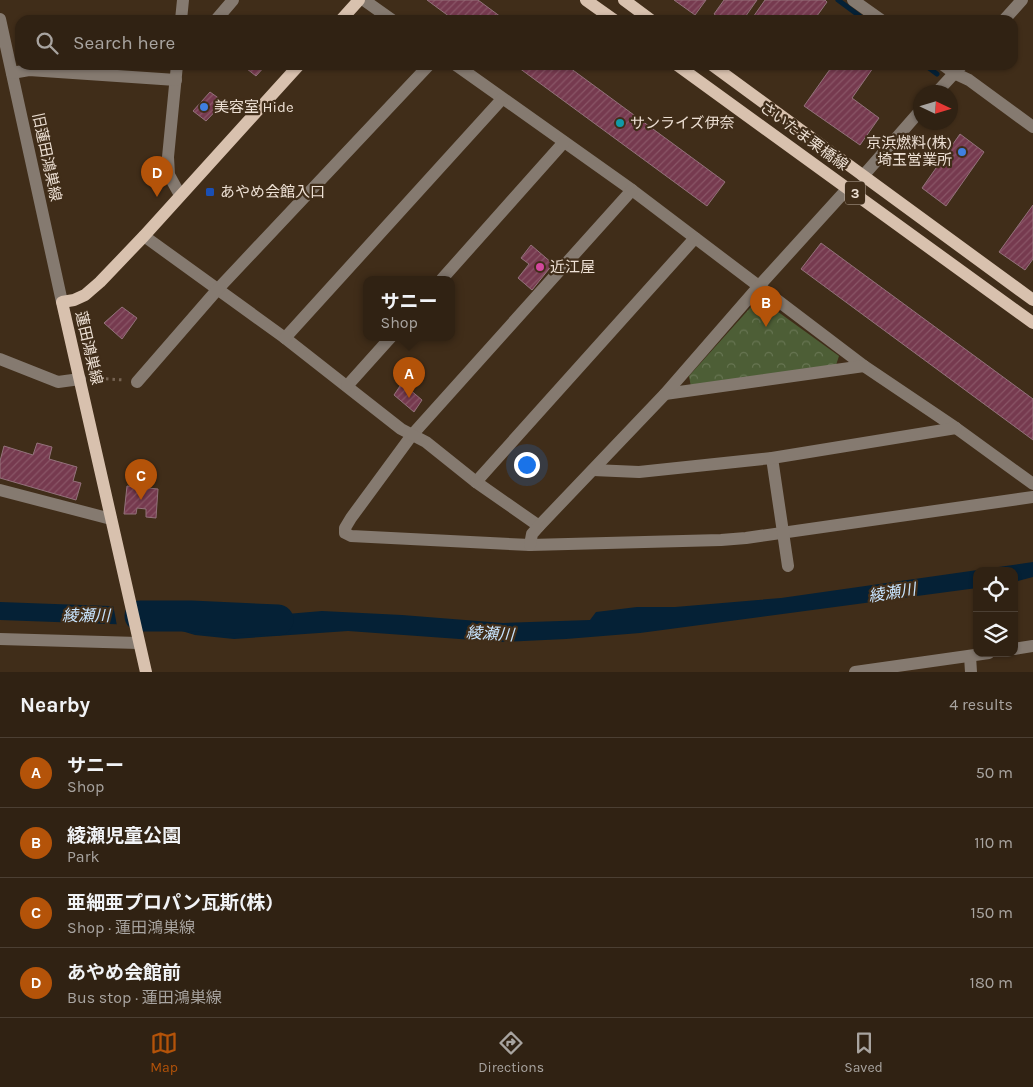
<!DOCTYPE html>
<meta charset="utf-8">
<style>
:root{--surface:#302213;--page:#3c2f21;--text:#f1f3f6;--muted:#a8a4a0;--line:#4b3f33;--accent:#b45309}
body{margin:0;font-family:Karla,"Noto Sans JP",sans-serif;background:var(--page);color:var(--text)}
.controls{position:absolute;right:15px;bottom:15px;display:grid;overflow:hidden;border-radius:10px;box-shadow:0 1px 4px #0004}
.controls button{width:45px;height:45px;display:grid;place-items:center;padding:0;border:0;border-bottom:1px solid var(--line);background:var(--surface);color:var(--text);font:25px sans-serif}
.compass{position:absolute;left:913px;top:85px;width:45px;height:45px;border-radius:50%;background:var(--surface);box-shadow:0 1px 4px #0004;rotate:94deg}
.you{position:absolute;left:526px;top:464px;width:18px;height:18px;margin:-12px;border:4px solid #fff;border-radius:50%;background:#1a73e8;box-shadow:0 0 0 8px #1a73e833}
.badge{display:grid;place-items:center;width:32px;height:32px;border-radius:50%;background:var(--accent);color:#fff;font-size:16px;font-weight:700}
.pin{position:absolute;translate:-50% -41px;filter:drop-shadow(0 1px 2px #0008)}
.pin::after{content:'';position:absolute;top:26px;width:18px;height:15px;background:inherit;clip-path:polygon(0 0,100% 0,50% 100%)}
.popup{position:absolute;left:363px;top:276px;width:92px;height:65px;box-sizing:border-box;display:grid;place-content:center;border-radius:10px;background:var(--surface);filter:drop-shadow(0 1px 4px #0005);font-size:16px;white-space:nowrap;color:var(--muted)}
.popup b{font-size:19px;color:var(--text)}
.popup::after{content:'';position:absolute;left:50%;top:100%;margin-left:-10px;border:10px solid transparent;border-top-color:var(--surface)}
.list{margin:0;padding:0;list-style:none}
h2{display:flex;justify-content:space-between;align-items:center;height:65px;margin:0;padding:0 20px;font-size:21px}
h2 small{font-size:16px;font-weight:400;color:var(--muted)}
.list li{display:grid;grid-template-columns:32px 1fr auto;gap:15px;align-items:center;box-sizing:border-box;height:70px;padding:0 20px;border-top:1px solid var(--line)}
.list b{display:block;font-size:19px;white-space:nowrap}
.list p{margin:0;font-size:16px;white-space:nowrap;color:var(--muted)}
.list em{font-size:16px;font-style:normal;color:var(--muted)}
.icon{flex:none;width:28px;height:28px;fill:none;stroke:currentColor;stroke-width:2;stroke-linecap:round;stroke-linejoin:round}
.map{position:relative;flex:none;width:1033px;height:672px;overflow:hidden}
.search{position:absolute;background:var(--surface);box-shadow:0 1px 4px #0004;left:15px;right:15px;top:15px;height:55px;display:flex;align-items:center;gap:12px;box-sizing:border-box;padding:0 18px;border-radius:15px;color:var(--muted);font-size:19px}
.sheet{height:345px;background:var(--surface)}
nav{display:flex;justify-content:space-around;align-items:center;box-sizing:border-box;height:70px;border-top:1px solid var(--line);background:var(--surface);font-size:14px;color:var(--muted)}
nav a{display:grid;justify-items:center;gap:2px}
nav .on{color:var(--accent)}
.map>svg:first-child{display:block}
.forest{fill:url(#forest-crowns)}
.water{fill:#052136}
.pier{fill:#402d19}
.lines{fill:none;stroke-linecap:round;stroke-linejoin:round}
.stream{stroke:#052136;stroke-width:5}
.river{stroke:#052136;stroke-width:31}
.building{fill:url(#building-hatch);stroke:#93727b}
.path{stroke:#756352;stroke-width:3;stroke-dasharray:2.5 4;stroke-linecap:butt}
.minor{stroke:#857a70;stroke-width:12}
.major{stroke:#d8c1ae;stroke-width:12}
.shop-dot{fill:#3f7fe0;stroke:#402d19;stroke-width:2}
.culture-dot{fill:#0f9aa8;stroke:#402d19;stroke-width:2}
.transit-dot{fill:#1a4fb4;stroke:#402d19;stroke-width:2}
.hotel-dot{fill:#d1479c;stroke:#402d19;stroke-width:2}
.labels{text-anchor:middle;stroke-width:4.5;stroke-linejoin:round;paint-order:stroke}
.shield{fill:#402d19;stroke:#b9aa9c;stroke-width:1}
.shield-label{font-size:14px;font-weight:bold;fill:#ede0d4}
.poi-label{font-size:15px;fill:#ede0d4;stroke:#402d19;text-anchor:start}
.street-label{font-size:15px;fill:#ede0d4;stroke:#402d19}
.water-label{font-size:16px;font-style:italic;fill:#c8e5ff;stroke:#402d19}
</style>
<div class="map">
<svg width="1033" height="672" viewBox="0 0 1033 672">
<defs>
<pattern id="forest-crowns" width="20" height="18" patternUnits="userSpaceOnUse" patternTransform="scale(1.25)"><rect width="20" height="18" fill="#4d5e36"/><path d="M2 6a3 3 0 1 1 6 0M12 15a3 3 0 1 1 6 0" fill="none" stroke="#677552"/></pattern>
<pattern id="building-hatch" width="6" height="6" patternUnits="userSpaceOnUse" patternTransform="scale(1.25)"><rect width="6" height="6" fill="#763a4f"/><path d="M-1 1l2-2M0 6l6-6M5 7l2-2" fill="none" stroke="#8a5667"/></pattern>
</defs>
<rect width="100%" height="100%" fill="#402d19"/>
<polygon class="forest" points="759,298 839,356 836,365 691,387 689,376"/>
<polygon class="water" points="1033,562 1033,577 1014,582 1014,571 977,571 977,588 640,633 566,639 501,642 348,631 234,639 195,635 165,626 0,620 0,602 109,606 216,620 322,611 402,615 503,623 590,620 596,612 637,607 675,607 781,598"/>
<polygon class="pier" points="113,604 146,608 151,628 117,626"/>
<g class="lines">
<g class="stream">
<polyline points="838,0 865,20"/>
<polyline points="925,65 937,74"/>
</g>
<polyline class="river" points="140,616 191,616 278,620"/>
</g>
<g class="building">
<polygon points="427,0 478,0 505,20 454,20"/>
<polygon points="674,0 706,0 695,15"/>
<polygon points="724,0 757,0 743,20 722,20 714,14"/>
<polygon points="765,0 825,0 827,2 814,20 751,20"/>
<polygon points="242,65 266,65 256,76"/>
<polygon points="515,65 566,65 725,182 707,206"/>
<polygon points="833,65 869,65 873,68 852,98 879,118 860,145 804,106"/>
<polygon points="210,92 224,102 206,121 193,111"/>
<polygon points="960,134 984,152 946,206 922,188"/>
<polygon points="1033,205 1033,259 1025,270 999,252"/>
<polygon points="821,243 1033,399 1033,440 801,269"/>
<polygon points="531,245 553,264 532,290 518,278 529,264 521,258"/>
<polygon points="122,307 137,318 122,339 104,323"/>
<polygon points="402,383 422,400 414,412 394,395"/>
<polygon points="37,443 52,447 49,459 77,467 73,481 81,483 76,500 0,478 0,461 4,446 33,455"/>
<polygon points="127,486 158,489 156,518 146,517 146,509 137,508 136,514 124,514"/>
</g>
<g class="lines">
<polyline class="path" points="93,378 124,380"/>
<g class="minor">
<polyline points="364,0 392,20"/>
<polyline points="853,0 881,20"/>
<polyline points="0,19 62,302"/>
<polyline points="181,20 183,0"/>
<polyline points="216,20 233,0"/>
<polyline points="1004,20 1022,0"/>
<polyline points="177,65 168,157 169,175 180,195"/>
<polyline points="456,65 632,190 864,366 956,428 1033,484"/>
<polyline points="943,65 954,73 969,80 1033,127"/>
<polyline points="12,73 29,70 176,80"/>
<polyline points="937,92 962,65"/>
<polyline points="863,176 920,111"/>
<polyline points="632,190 412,435 351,518 345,528 345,533 351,536 530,545 721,540 746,538 1033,497"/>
<polyline points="144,236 285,338 401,429 426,442 476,482 539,526"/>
<polyline points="442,279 564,142"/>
<polyline points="285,338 502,99"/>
<polyline points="0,359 58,382 80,379"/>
<polyline points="137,382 217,290 429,65"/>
<polyline points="347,386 391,337"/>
<polyline points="665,394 864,366"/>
<polyline points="772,458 788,566"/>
<polyline points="593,470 639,472 772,458 956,428"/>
<polyline points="476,482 695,238"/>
<polyline points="0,490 111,519"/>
<polyline points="530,545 532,534 539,526 665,394 759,286 848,188"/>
<polyline points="0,639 138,643"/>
<polyline points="1014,649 1033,646"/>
<polyline points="970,656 971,672"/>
<polyline points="855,672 989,653"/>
</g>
<g class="major">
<polyline points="586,0 614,20"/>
<polyline points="624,0 651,20"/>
<polyline points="341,20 359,0"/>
<polyline points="677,65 1033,323"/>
<polyline points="712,65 1033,300"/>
<polyline points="146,672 62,302 74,300 85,295 100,282 144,236 299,65"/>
</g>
</g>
<g class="shop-dot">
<circle cx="204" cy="107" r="5"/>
<circle cx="962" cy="152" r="5"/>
</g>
<circle class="culture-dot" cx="620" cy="123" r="5"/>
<rect class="transit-dot" x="205" y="187" width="10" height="10" rx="2.5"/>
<circle class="hotel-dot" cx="540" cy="267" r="5"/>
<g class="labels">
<rect class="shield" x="845" y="181.5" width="20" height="23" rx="4"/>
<g class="shield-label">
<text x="855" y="198">3</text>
</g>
<g class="poi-label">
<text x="214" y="112">美容室 Hide</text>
<text x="630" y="128">サンライズ伊奈</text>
<text x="952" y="148" text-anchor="end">京浜燃料(株)<tspan x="952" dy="17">埼玉営業所</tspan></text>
<text x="220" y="197">あやめ会館入口</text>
<text x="550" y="272">近江屋</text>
</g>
<g class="street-label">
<text transform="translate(804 136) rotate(36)" y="5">さいたま栗橋線</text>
<text transform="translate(47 157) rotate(78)" y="5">旧蓮田鴻巣線</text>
<text transform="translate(89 348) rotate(77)" y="5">蓮田鴻巣線</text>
</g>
<g class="water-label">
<text transform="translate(892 592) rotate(-9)" y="6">綾瀬川</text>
<text x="86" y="621">綾瀬川</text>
<text transform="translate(490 633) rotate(3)" y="6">綾瀬川</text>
</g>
</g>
</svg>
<div class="controls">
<button><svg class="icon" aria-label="locate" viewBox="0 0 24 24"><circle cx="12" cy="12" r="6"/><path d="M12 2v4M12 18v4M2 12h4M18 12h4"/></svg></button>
<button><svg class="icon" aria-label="layers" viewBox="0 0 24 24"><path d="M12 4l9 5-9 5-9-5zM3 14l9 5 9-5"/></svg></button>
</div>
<svg class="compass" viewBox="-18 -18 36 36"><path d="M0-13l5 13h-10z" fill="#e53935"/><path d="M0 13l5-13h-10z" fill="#a8a4a0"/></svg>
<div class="you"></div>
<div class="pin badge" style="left:409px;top:398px">A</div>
<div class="popup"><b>サニー</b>Shop</div>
<div class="pin badge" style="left:766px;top:327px">B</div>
<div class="pin badge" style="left:141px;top:500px">C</div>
<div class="pin badge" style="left:157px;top:197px">D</div>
<div class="search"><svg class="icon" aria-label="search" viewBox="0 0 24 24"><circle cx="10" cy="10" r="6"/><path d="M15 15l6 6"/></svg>Search here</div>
</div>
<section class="sheet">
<h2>Nearby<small>4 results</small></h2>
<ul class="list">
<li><span class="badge">A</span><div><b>サニー</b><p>Shop</p></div><em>50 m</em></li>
<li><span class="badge">B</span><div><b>綾瀬児童公園</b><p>Park</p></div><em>110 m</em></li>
<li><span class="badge">C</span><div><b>亜細亜プロパン瓦斯(株)</b><p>Shop · 蓮田鴻巣線</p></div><em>150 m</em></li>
<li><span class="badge">D</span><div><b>あやめ会館前</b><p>Bus stop · 蓮田鴻巣線</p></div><em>180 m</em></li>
</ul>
</section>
<nav>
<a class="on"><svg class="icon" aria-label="map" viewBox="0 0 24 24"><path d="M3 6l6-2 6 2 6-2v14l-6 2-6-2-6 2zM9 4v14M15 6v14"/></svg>Map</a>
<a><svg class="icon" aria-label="directions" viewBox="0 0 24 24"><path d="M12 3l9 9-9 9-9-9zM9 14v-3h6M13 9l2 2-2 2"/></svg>Directions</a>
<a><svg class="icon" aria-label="saved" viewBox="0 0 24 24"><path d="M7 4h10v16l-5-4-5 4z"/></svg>Saved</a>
</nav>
